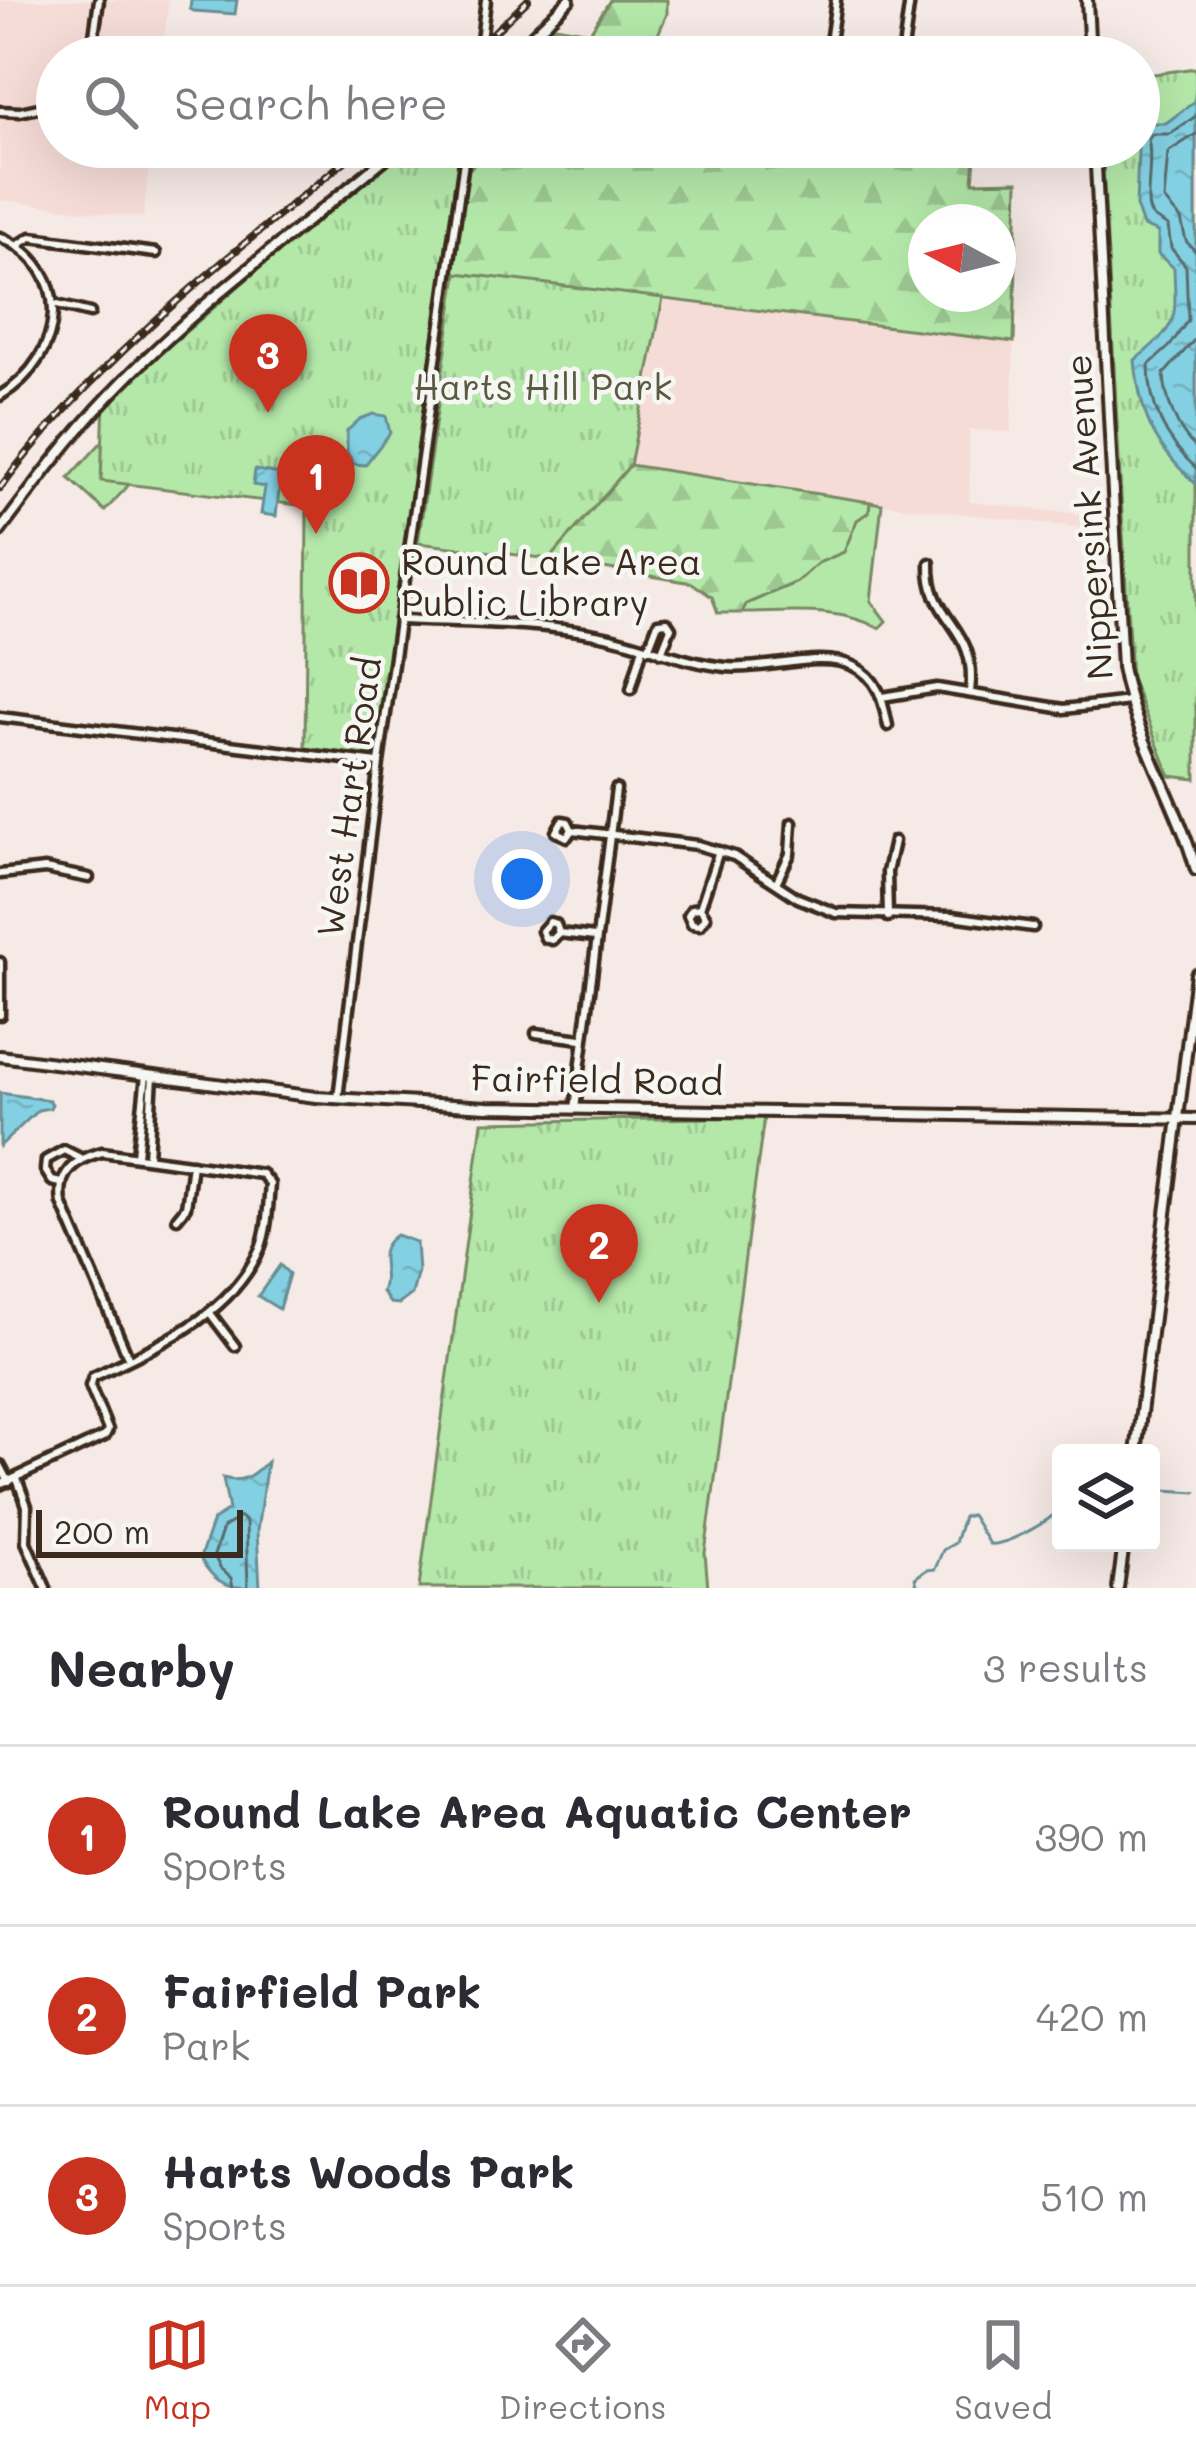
<!DOCTYPE html>
<style>
:root{--surface:#fff;--page:#f2f2f3;--text:#2b2b33;--muted:#7c7c81;--line:#e1e1e2;--accent:#c8321e}
body{margin:0;font-family:Mali,sans-serif;background:var(--page);color:var(--text)}
.controls{position:absolute;right:36px;bottom:36px;display:grid;overflow:hidden;border-radius:12px;box-shadow:0 12px 48px #0002}
.controls button{width:108px;height:108px;display:grid;place-items:center;padding:0;border:0;border-bottom:3px solid var(--line);background:var(--surface);color:var(--text);font:60px sans-serif}
.compass{position:absolute;left:908px;top:204px;width:108px;height:108px;border-radius:50%;background:var(--surface);box-shadow:0 12px 48px #0002;rotate:277deg}
.scale{position:absolute;left:36px;bottom:30px;width:207px;box-sizing:border-box;padding-left:12px;border:6px solid #3b2a1e;border-top:0;font-size:33px;line-height:42px;white-space:nowrap;color:#3b2a1e;-webkit-text-stroke:9px #f6f6f2;paint-order:stroke}
.you{position:absolute;left:522px;top:879px;width:42px;height:42px;margin:-30px;border:9px solid #fff;border-radius:50%;background:#1a73e8;box-shadow:0 0 0 18px #1a73e833}
.badge{display:grid;place-items:center;width:78px;height:78px;border-radius:50%;background:var(--accent);color:#fff;font-size:39px;font-weight:700}
.pin{position:absolute;translate:-50% -99px;filter:drop-shadow(0 3px 6px #0008)}
.pin::after{content:'';position:absolute;top:63px;width:42px;height:36px;background:inherit;clip-path:polygon(0 0,100% 0,50% 100%)}
.list{margin:0;padding:0;list-style:none}
h2{display:flex;justify-content:space-between;align-items:center;height:156px;margin:0;padding:0 48px;font-size:51px}
h2 small{font-size:39px;font-weight:400;color:var(--muted)}
.list li{display:grid;grid-template-columns:78px 1fr auto;gap:36px;align-items:center;box-sizing:border-box;height:180px;padding:0 48px;border-top:3px solid var(--line)}
.list b{display:block;font-size:45px;white-space:nowrap}
.list p{margin:0;font-size:39px;white-space:nowrap;color:var(--muted)}
.list em{font-size:39px;font-style:normal;color:var(--muted)}
.icon{flex:none;width:66px;height:66px;fill:none;stroke:currentColor;stroke-width:2;stroke-linecap:round;stroke-linejoin:round}
.map{position:relative;flex:none;width:1196px;height:1588px;overflow:hidden}
.search{position:absolute;background:var(--surface);box-shadow:0 12px 48px #0002;left:36px;right:36px;top:36px;height:132px;display:flex;align-items:center;gap:30px;box-sizing:border-box;padding:0 42px;border-radius:66px;color:var(--muted);font-size:45px}
.sheet{height:696px;background:var(--surface)}
nav{display:flex;justify-content:space-around;align-items:center;box-sizing:border-box;height:168px;border-top:3px solid var(--line);background:var(--surface);font-size:33px;color:var(--muted)}
nav a{display:grid;justify-items:center;gap:6px}
nav .on{color:var(--accent)}
.map>svg:first-child{display:block}
.built{fill:#f6dcd7}
.green{fill:#b4e8a9;stroke:#788964;stroke-width:3}
.forest{fill:url(#forest-firs);stroke:#788964;stroke-width:3;fill-rule:evenodd}
.park{fill:url(#park-tufts);stroke:#788964;stroke-width:3}
.water{fill:url(#water-ripples);stroke:#678e94;stroke-width:3}
.lines{fill:none;stroke-linecap:round;stroke-linejoin:round}
.shore{stroke:#586c6d;stroke-width:3}
.stream{stroke:#678e94;stroke-width:3}
.street-casing{stroke:#3b2a1e;stroke-width:15}
.secondary-casing{stroke:#3b2a1e;stroke-width:16}
.street{stroke:#f6f6f2;stroke-width:6}
.secondary{stroke:#f6f6f2;stroke-width:8}
.rail-casing{stroke:#3b2a1e;stroke-width:8}
.rail{stroke:#f6f6f2;stroke-width:3;stroke-dasharray:9;stroke-linecap:butt}
.labels{text-anchor:middle;stroke-width:9;stroke-linejoin:round;paint-order:stroke}
.park-label{font-size:36px;fill:#595a41;stroke:#f6f6f2}
.street-label{font-size:36px;fill:#3b2a1e;stroke:#f6f6f2}
.poi-label{font-size:36px;fill:#3b2a1e;stroke:#f6f6f2;text-anchor:start}
</style>
<div class="map">
<svg width="1196" height="1588" viewBox="0 0 1196 1588">
<defs>
<pattern id="forest-firs" width="22" height="20" patternUnits="userSpaceOnUse" patternTransform="scale(3)"><rect width="22" height="20" fill="#b4e8a9"/><path d="M5 1l3.5 6h-7zM16 11l3.5 6h-7z" fill="#9cc791"/></pattern>
<pattern id="park-tufts" width="24" height="20" patternUnits="userSpaceOnUse" patternTransform="scale(3)"><rect width="24" height="20" fill="#b4e8a9"/><path d="M3 7l-1-3M5 7V3M7 7l1-3M15 17l-1-3M17 17v-4M19 17l1-3" fill="none" stroke="#9cc791"/></pattern>
<pattern id="water-ripples" width="26" height="14" patternUnits="userSpaceOnUse" patternTransform="scale(3)"><rect width="26" height="14" fill="#84d0e3"/><path d="M2 4q2-2 4 0t4 0M15 11q2-2 4 0t4 0" fill="none" stroke="#73b3c2"/></pattern>
</defs>
<rect width="100%" height="100%" fill="#f6eae6"/>
<filter id="ink" filterUnits="userSpaceOnUse"><feTurbulence type="fractalNoise" baseFrequency=".00833" numOctaves="2"/><feDisplacementMap in="SourceGraphic" scale="24" xChannelSelector="R" yChannelSelector="G"/><feConvolveMatrix kernelMatrix="1 2 1 2 8 2 1 2 1" color-interpolation-filters="sRGB"/></filter>
<g filter="url(#ink)">
<g class="built">
<polygon points="0,0 169,0 162,57 57,57 57,147 151,147 143,218 0,200"/>
<polygon points="663,298 1014,342 1011,432 969,430 970,502 1107,517 1108,531 882,504 630,465"/>
</g>
<g class="green">
<polygon points="118,424 154,457 105,511 69,478"/>
<path d="M870 502 882 504 871 601 886 621 879 628C836 606 789 613 742 613L746 604 797 582 818 563 843 552 857 520 869 511Z"/>
</g>
<g class="forest">
<polygon points="610,0 667,0 667,14 648,57 525,57 556,26 590,32"/>
<path d="M471 147H694V151L759 162 764 157 803 162 805 147H976L973 182 1018 181 1014 342 453 273 468 171 473 165ZM926 222H998V294H926Z"/>
<polygon points="630,465 870,502 869,512 857,520 844,552 818,563 797,582 746,604 742,613 718,613 712,597 692,583 550,559"/>
</g>
<g class="park">
<polygon points="1196,68 1196,779 1170,776 1131,678 1102,147 1139,147 1139,76"/>
<polygon points="401,147 466,147 379,763 305,755 307,506 101,481 104,402"/>
<polygon points="457,273 663,298 630,465 550,559 418,543"/>
<polygon points="764,1117 705,1553 708,1588 419,1588 482,1122"/>
</g>
<g class="water">
<polygon points="191,0 237,0 235,14 194,11 190,9"/>
<path d="M1196 89V484C1154 446 1140 416 1135 360 1179 324 1176 323 1174 268L1158 254V232L1143 226 1136 206 1139 123H1166L1194 102Z"/>
<polygon points="373,414 386,416 390,433 365,465 354,464 347,452 347,431 360,419"/>
<polygon points="255,470 281,474 276,516 261,514 265,487 253,485"/>
<polygon points="0,1093 49,1100 52,1104 50,1108 38,1110 0,1146"/>
<path d="M396 1235 416 1242 418 1271 412 1294 399 1304 390 1303 382 1292C391 1269 371 1252 396 1235Z"/>
<polygon points="280,1265 289,1274 279,1309 258,1296"/>
<path d="M267 1462 257 1531 260 1588C229 1588 216 1586 200 1558L213 1520 229 1510 223 1478C243 1484 252 1475 267 1462Z"/>
</g>
<g class="lines">
<g class="shore">
<path d="M1196 116 1170 134H1152L1148 140C1154 159 1143 203 1151 214 1155 220 1163 222 1168 226L1171 248 1186 266 1188 320 1170 346 1149 365C1149 406 1166 441 1196 468"/>
<polyline points="1196,134 1168,152 1164,200 1181,219 1186,241 1196,252"/>
<path d="M1196 338 1164 374C1165 399 1177 431 1196 448"/>
<polyline points="233,1588 231,1578 220,1568 214,1555 223,1528 240,1517 246,1522 248,1588"/>
</g>
<g class="stream">
<polyline points="1151,1476 1164,1490 1196,1492"/>
<path d="M918 1588 915 1578 926 1570 935 1569 943 1550 955 1543 963 1517 971 1515 989 1544C1005 1546 1053 1521 1061 1506"/>
</g>
<g class="street-casing">
<g id="street">
<polyline points="91,57 99,0"/>
<polyline points="479,57 486,0"/>
<polyline points="828,57 836,0"/>
<polyline points="902,57 910,0"/>
<polyline points="0,111 20,112 57,104"/>
<path d="M0 237C76 270 65 357 0 396"/>
<polyline points="17,246 31,237 156,253"/>
<polyline points="53,304 90,313"/>
<path d="M930 563C928 623 979 625 970 692"/>
<path d="M399 620C467 623 533 622 601 635 644 643 682 663 726 667 765 671 819 650 853 666 879 678 883 701 888 726"/>
<polyline points="648,649 658,623 667,622 671,628 661,653"/>
<polyline points="631,689 643,647"/>
<polyline points="882,697 937,688 1064,709 1130,701"/>
<polyline points="0,717 378,763"/>
<polyline points="572,830 567,837 556,832 562,821 568,822 572,830 697,845 734,856 798,898 836,913 952,916 1033,927"/>
<polyline points="0,874 45,869 89,878"/>
<polyline points="776,883 790,854 792,823"/>
<polyline points="700,908 706,917 700,925 692,924 688,915 692,909 700,908 719,851"/>
<polyline points="888,917 887,872 894,841"/>
<polyline points="559,933 552,940 545,938 542,931 550,922 556,924 559,933 595,937"/>
<polyline points="0,962 0,1015"/>
<polyline points="536,1033 581,1039"/>
<polyline points="338,1098 379,763 466,147"/>
<polyline points="575,1109 616,789"/>
<polyline points="137,1155 146,1075"/>
<polyline points="148,1157 153,1076"/>
<polyline points="61,1183 52,1181 45,1170 46,1160 64,1150 80,1158"/>
<polyline points="177,1218 186,1207 192,1164"/>
<polyline points="210,1313 235,1346"/>
<polyline points="0,1465 9,1482"/>
<polyline points="17,1479 27,1506 26,1542 46,1588"/>
<path d="M0 1485 105 1436 108 1430 90 1386 93 1377C156 1346 230 1317 260 1249 268 1229 268 1205 270 1184L262 1174 102 1152C75 1159 57 1172 62 1203L129 1359"/>
</g>
</g>
<g class="secondary-casing">
<g id="secondary">
<polyline points="1087,0 1090,57"/>
<polyline points="480,47 491,57"/>
<polyline points="510,57 569,0"/>
<path d="M1095 147 1122 667C1135 738 1177 801 1196 870"/>
<path d="M0 531C35 484 70 437 111 394 196 304 303 227 399 147"/>
<polyline points="0,1056 316,1097 487,1107 1196,1119"/>
<polyline points="1136,1453 1196,974"/>
<polyline points="1118,1588 1124,1543"/>
</g>
</g>
<use href="#street" class="street"/>
<use href="#secondary" class="secondary"/>
<g class="rail-casing">
<g id="rail">
<polyline points="468,57 528,0"/>
<path d="M0 488C100 354 234 253 362 147"/>
</g>
</g>
<use href="#rail" class="rail"/>
</g>
</g>
<defs>
<g id="library-ring" transform="scale(3)"><circle r="9.5" fill="#f6f6f2" stroke="#c8321e" stroke-width="1.5"/><path d="M-6-4Q-3-5.5-.7-3.5V5Q-3 3-6 4ZM6-4Q3-5.5 .7-3.5V5Q3 3 6 4Z" fill="#c8321e"/></g>
</defs>
<g fill-rule="evenodd">
<use href="#library-ring" x="359" y="583"/>
</g>
<g class="labels">
<g class="park-label">
<text x="543" y="400">Harts Hill Park</text>
</g>
<g class="street-label">
<text transform="translate(1089 517) rotate(-94)" y="13">Nippersink Avenue</text>
<text transform="translate(349 797) rotate(-82)" y="13">West Hart Road</text>
<text transform="translate(597 1080) rotate(1)" y="13">Fairfield Road</text>
</g>
<g class="poi-label">
<text x="401" y="575">Round Lake Area<tspan x="401" dy="41">Public Library</tspan></text>
</g>
</g>
</svg>
<div class="controls">
<button><svg class="icon" aria-label="layers" viewBox="0 0 24 24"><path d="M12 4l9 5-9 5-9-5zM3 14l9 5 9-5"/></svg></button>
</div>
<svg class="compass" viewBox="-18 -18 36 36"><path d="M0-13l5 13h-10z" fill="#e53935"/><path d="M0 13l5-13h-10z" fill="#7c7c81"/></svg>
<div class="scale">200 m</div>
<div class="you"></div>
<div class="pin badge" style="left:316px;top:534px">1</div>
<div class="pin badge" style="left:599px;top:1303px">2</div>
<div class="pin badge" style="left:268px;top:413px">3</div>
<div class="search"><svg class="icon" aria-label="search" viewBox="0 0 24 24"><circle cx="10" cy="10" r="6"/><path d="M15 15l6 6"/></svg>Search here</div>
</div>
<section class="sheet">
<h2>Nearby<small>3 results</small></h2>
<ul class="list">
<li><span class="badge">1</span><div><b>Round Lake Area Aquatic Center</b><p>Sports</p></div><em>390 m</em></li>
<li><span class="badge">2</span><div><b>Fairfield Park</b><p>Park</p></div><em>420 m</em></li>
<li><span class="badge">3</span><div><b>Harts Woods Park</b><p>Sports</p></div><em>510 m</em></li>
</ul>
</section>
<nav>
<a class="on"><svg class="icon" aria-label="map" viewBox="0 0 24 24"><path d="M3 6l6-2 6 2 6-2v14l-6 2-6-2-6 2zM9 4v14M15 6v14"/></svg>Map</a>
<a><svg class="icon" aria-label="directions" viewBox="0 0 24 24"><path d="M12 3l9 9-9 9-9-9zM9 14v-3h6M13 9l2 2-2 2"/></svg>Directions</a>
<a><svg class="icon" aria-label="saved" viewBox="0 0 24 24"><path d="M7 4h10v16l-5-4-5 4z"/></svg>Saved</a>
</nav>
